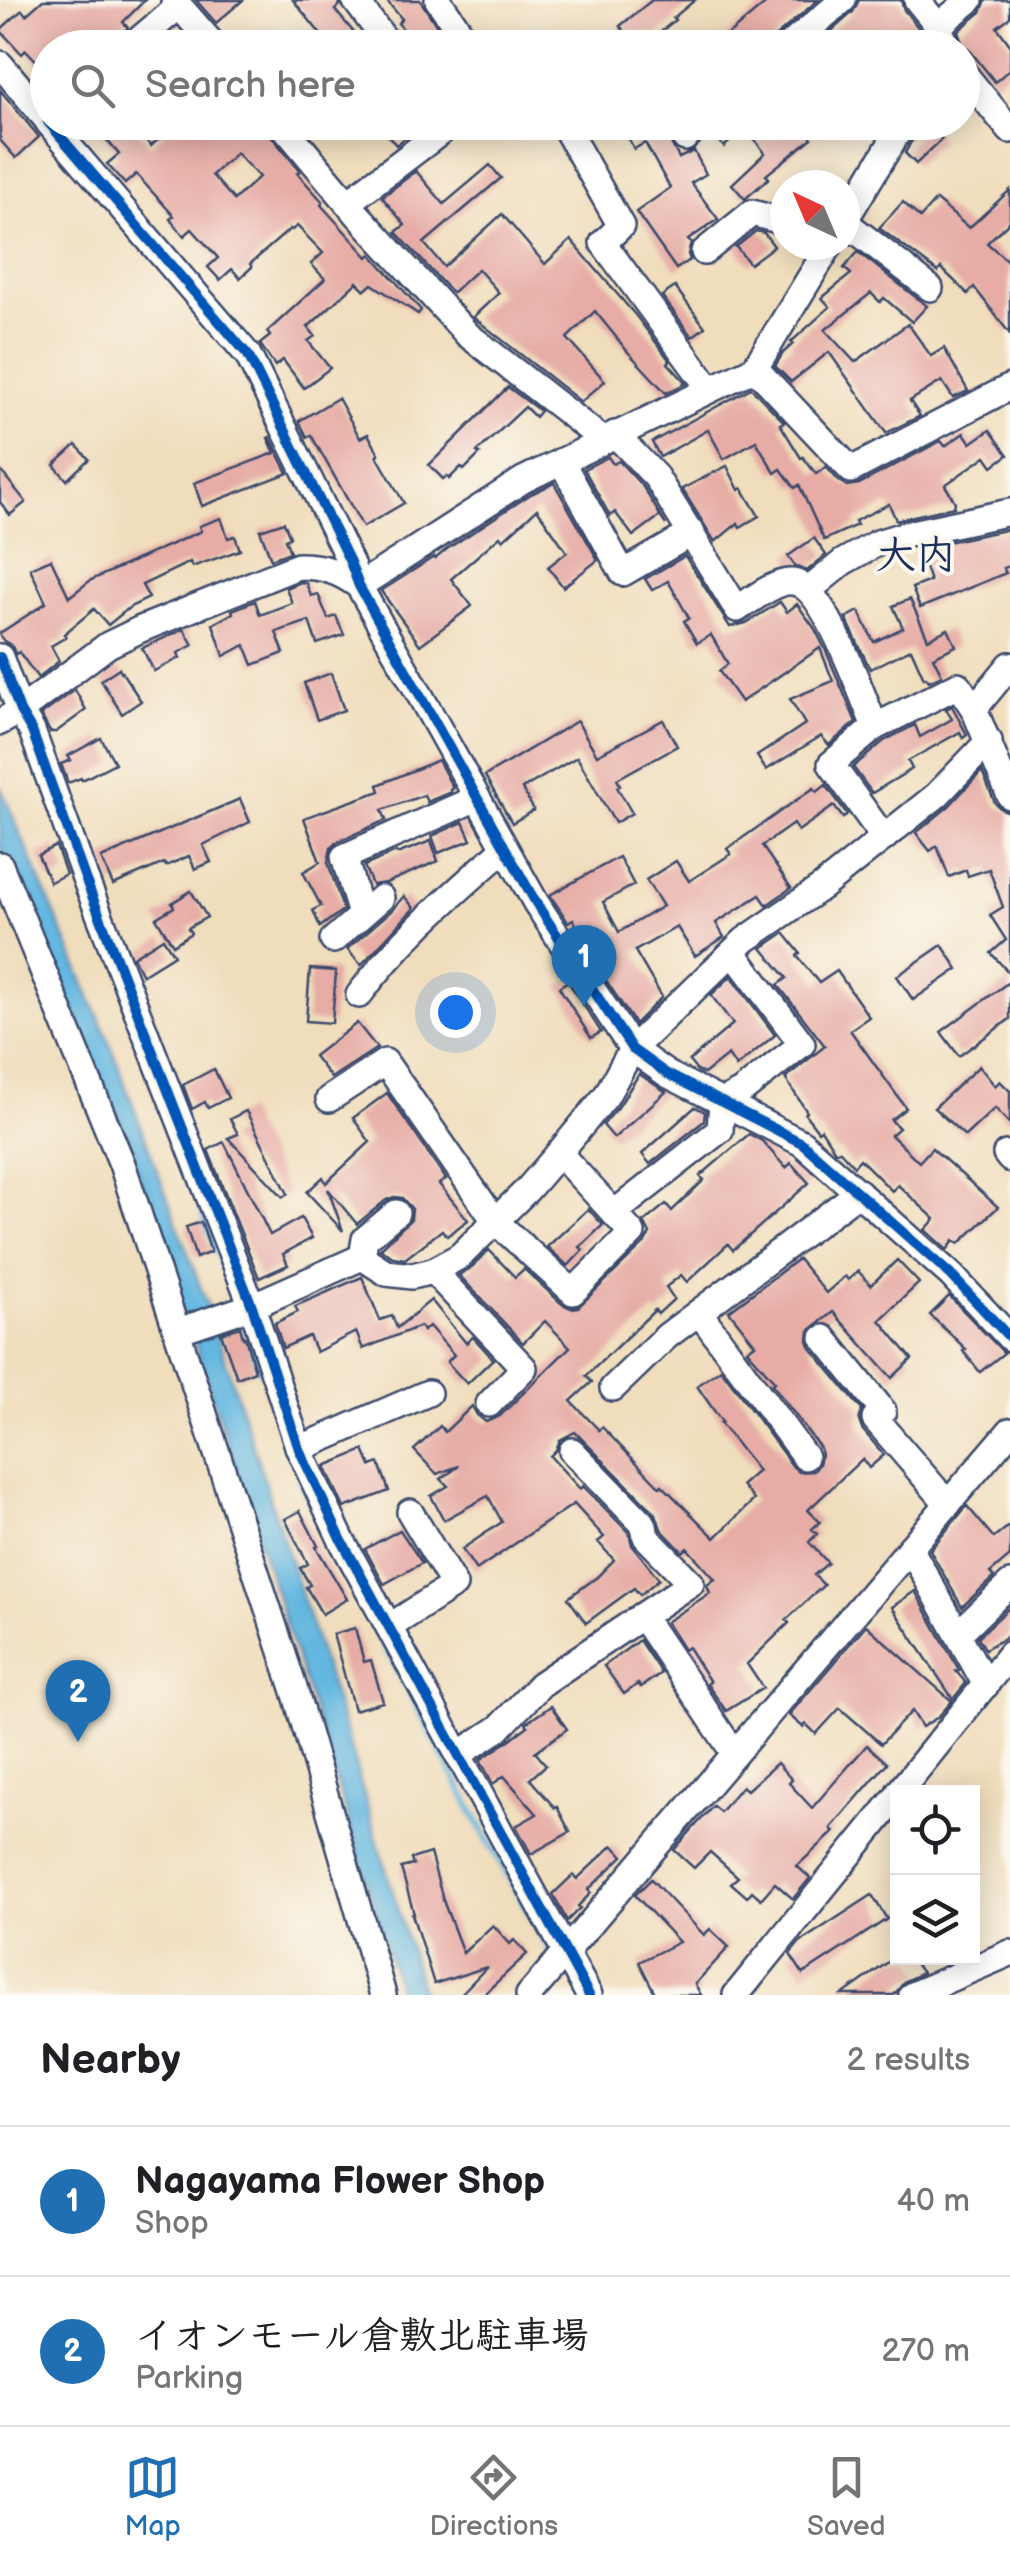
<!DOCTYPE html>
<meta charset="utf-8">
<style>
:root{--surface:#fff;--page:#f2f2f2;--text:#202124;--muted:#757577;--line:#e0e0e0;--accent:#1f6fb2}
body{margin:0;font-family:"Balsamiq Sans","Klee One",sans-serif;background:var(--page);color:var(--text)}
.controls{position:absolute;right:30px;bottom:30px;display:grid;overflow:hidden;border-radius:0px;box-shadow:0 5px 25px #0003}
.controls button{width:90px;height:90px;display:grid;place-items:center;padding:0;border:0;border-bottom:2px solid var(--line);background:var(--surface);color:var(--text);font:50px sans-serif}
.compass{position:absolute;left:770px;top:170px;width:90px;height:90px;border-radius:50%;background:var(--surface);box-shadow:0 5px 25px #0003;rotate:316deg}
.you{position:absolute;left:455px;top:1012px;width:35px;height:35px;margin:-25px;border:8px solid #fff;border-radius:50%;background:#1a73e8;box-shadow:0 0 0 15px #1a73e833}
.badge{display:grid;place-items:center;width:65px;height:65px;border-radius:50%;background:var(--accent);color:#fff;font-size:32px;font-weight:700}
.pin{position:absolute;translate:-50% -82px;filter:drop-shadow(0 2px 5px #0008)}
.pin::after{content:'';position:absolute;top:52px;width:35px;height:30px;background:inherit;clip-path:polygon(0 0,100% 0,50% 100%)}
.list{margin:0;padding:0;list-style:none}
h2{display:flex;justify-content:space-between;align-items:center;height:130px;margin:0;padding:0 40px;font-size:42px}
h2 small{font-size:32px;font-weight:400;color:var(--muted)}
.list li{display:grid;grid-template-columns:65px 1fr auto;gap:30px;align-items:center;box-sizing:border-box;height:150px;padding:0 40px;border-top:2px solid var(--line)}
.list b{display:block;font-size:38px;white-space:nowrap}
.list p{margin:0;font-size:32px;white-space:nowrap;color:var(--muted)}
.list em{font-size:32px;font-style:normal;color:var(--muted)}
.icon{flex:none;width:55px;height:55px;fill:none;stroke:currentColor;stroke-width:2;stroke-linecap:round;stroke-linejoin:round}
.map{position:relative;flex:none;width:1010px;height:1995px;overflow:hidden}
.search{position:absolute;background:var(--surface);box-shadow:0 5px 25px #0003;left:30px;right:30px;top:30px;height:110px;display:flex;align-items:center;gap:25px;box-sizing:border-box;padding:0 35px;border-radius:55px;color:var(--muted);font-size:38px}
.sheet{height:430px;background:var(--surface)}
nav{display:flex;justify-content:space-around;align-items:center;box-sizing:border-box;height:140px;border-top:2px solid var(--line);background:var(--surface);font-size:28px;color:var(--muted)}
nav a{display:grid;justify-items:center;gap:5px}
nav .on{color:var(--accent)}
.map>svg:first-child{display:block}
.water{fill:#64b7e0;stroke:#40739f;stroke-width:2.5}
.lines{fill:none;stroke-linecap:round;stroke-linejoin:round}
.stream{stroke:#64b7e0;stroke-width:6}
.building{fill:#e6aca5;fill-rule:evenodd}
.minor-casing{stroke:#3b496c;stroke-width:30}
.minor{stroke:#fff;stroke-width:25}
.cycleway-casing{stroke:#fbf7ec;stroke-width:16}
.cycleway{stroke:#0057b8;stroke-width:10}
.labels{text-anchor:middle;stroke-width:8;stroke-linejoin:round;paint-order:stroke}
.quarter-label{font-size:40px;font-weight:bold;fill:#1b2f5e;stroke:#fbf7ec}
</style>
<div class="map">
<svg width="1010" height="1995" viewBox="0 0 1010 1995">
<rect width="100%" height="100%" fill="#fbf7ec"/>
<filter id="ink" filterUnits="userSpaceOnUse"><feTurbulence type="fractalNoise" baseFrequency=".01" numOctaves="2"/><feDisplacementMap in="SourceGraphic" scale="20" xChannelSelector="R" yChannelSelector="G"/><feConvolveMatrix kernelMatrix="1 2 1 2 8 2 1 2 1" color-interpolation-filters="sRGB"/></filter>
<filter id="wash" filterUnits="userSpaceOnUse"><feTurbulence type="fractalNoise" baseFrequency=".0048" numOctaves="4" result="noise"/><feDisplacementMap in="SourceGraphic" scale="40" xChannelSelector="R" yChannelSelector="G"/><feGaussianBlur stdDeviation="2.25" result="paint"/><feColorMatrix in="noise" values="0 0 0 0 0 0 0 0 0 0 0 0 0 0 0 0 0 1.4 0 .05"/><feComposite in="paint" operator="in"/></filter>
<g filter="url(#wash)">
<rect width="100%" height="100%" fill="#f0ddbc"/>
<g class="water">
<polygon points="0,786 111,1046 209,1310 184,1318 126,1136 0,845"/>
<polygon points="216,1331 346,1734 423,1995 400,1995 345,1809 194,1340 198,1334"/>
</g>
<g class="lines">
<g class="stream">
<polyline points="196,1196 237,1306"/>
<polyline points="241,1318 261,1372"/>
<polyline points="299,1478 310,1503"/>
<polyline points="331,1546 485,1835 550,1950"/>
</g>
</g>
<g id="blocks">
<g class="building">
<polygon points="43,0 145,0 123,22 128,28 118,36 113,46 104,36 92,48 48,48 48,73 26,50 22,54 0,30 22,10 26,15"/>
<polygon points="196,0 243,0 216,23"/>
<polygon points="293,0 339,0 340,5 335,10 367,48 332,48"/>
<polygon points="386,0 420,0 451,48 419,48 398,23 402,19"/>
<polygon points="652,0 695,0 673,18 675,20 641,48 637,48 620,26"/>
<polygon points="770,0 818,0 776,36 770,48 712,48"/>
<polygon points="859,0 901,0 904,10 924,35 930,48 812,48 853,12"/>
<polygon points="986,0 1010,0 1010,17 997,27 1010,45 1010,69 995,82 968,48 964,48 958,31 981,12"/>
<polygon points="0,90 39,137 16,158 0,140"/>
<path d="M91 122H130L151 146 177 122H264L268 132 300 171 297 173 323 202 321 205 368 257 371 254 421 310 418 314 372 284 365 290 357 282 308 327 315 336 308 341 330 368 304 388 283 360 275 366 260 344 270 336 267 332 325 279 311 264 323 253 297 226 292 230 290 229 250 264 252 267 240 278 232 269 220 280 208 267 218 258 192 229 184 236 170 219 174 216 136 174 125 184 107 164 119 154ZM236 153 259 177 234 200 212 175Z"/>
<polygon points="377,122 426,122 396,145"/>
<polygon points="620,122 660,122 679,158 694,151 706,174 691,183 718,219 688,240 691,243 688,254 690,260 676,269 636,212 670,188 645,143 634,149"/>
<polygon points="718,122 799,122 812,138 766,175 769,178 745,199 732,184 765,153 745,127 724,147 713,134"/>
<polygon points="928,125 942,139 916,164 905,153 911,142"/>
<polygon points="490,165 501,178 424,243 444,267 502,214 545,264 571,240 636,316 670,361 668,363 686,383 666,393 628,352 595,311 567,338 605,381 581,402 473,317 499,293 478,269 452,293 396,232 405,225 382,197 416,171 444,204"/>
<polygon points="1010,190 1010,221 987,243 1010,263 1010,334 974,287 968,294 941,268 938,272 879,228 903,202 920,218 936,200 969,228"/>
<polygon points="756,231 764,233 774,246 750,264 736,247"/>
<polygon points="858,252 927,306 912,322 884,298 880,302 871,293 825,330 855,362 908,324 931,356 944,348 968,391 953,398 942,381 910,401 920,416 886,433 829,352 791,382 775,366 783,353 793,344 791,342 830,307 822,298 851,274 844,268"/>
<polygon points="675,287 705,327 692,337 662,296"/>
<polygon points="508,387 540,411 535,417 525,407 477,452 480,454 464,470 461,467 449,479 447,476 443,479 429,465"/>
<polygon points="751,388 784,422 780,424 801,458 803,457 816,474 826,467 839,481 847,486 859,484 941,441 945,446 964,433 971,443 990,430 1008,455 993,466 986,456 945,485 955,502 954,507 896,520 889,504 855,521 857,525 824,540 799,485 795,488 781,469 775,473 756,441 724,459 708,430 660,457 652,442"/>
<polygon points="338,398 360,438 368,434 379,454 377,456 404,503 363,527 311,435 307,437 299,421"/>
<polygon points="270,437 288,473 202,506 194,483 275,453 268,438"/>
<polygon points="76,445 89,459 67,480 54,465"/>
<polygon points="608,457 613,464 619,461 643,487 666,525 660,516 633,536 615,512 610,516 584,469"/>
<polygon points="727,466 739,490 742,488 759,516 740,527 738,523 715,542 682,489"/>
<polygon points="0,470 26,502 10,515 0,502"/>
<polygon points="554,483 598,560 563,587 548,567 567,552 537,509 503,540 500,536 451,579 472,606 420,645 381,591 434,557 435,559 447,549 531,494"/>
<polygon points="221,518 228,538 235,536 240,550 192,567 190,562 142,585 149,598 130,607 108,625 94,609 64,634 66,637 51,646 59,661 38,678 19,652 16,654 11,645 4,641 0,636 0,633 46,603 30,568 51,559 69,597 91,580 201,531 199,526"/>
<polygon points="284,522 290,537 285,539 290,552 271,559 260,530"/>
<polygon points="1010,529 1010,566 1003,568 1006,573 920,608 912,588 930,581 918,548"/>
<polygon points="814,538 826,555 807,571 795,566 788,556"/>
<polygon points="685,556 730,627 746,623 780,602 787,612 797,604 815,629 826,651 856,722 829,745 821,736 766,770 757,756 805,724 790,699 833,681 820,648 741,702 719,671 728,664 711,635 697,643 684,621 689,618 668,581 652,590 645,579"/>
<polygon points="301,582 306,583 311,596 318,594 328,619 336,616 344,635 317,644 309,621 276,632 284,653 253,665 245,645 224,656 213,624 233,613 232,610 255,601 260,615 292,603 286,588"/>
<polygon points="910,599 928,639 948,629 956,646 933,657 942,675 929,681 926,677 924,678 911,649 870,669 846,618 859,611 874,642 903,628 893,606"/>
<polygon points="184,629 193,645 178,653 180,658 154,671 142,648"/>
<polygon points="119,668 141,701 122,714 101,680"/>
<polygon points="331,673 344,710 317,720 304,683"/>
<polygon points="75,690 86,710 56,732 50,732 41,715"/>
<polygon points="952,706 967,735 963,738 960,732 908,761 912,769 872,793 853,767 884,741 915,725 920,737 952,719 946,709"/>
<polygon points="663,720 677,746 617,779 620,785 617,787 632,813 615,823 577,757 522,789 534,810 512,823 485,776 577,721 597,755"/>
<polygon points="101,738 115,763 82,780 81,778 68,783 61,764 71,760 68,756"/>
<polygon points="438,760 453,788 450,790 451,792 427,802 424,795 382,810 386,820 337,842 331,848 328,862 343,910 320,927 313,910 321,906 303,872 320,862 304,818 380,791 378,785"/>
<polygon points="982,771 995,803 1001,809 1010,812 1010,974 991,953 1006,940 990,915 1003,907 989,869 968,876 966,870 949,877 937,846 930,851 916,833 949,806"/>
<polygon points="826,785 847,814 843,818 834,806 798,831 793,824 762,846 791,888 767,905 760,895 716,923 724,937 695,956 677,927 635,951 662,997 635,1024 595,964 597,963 573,919 568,922 550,895 619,857 634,885 603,902 619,932 663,906 646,880 676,861 689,881 731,854 727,849 782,810 814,788 817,792"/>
<polygon points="240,799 250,822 203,845 211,862 195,869 189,856 166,866 164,863 113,885 101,858"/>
<polygon points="463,822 471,840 438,853 432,836"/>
<polygon points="431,841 438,861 386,883 372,885 364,866 396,852 397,854"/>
<polygon points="56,846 66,874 50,882 38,855"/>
<polygon points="191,891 207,917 188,928 191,933 173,945 156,918 174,907 172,903"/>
<polygon points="404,896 414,908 361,965 347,949 392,910"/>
<polygon points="784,933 800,953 797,956 819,983 837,971 869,1017 850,1030 906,1108 891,1120 899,1128 891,1135 919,1162 932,1148 998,1207 959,1244 954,1241 947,1250 925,1230 935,1219 898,1185 892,1191 860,1159 854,1166 840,1151 835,1151 821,1129 818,1131 805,1114 807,1112 785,1078 825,1046 778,985 787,978 762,948"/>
<polygon points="163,938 174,955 142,975 133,957"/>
<polygon points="942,945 958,969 913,1000 897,976"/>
<polygon points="310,969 336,971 332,1023 306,1021"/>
<polygon points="731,976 775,1035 736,1067 728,1055 704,1074 697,1071 689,1061 733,1024 711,995"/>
<polygon points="568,981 601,1032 591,1038 559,987"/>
<polygon points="1010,981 1010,1019 959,1056 941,1032"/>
<polygon points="357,1023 377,1048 331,1078 314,1056"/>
<polygon points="979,1066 995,1086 1000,1081 1010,1091 1010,1124 995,1108 965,1136 934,1108"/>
<polygon points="214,1069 228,1098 208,1108 205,1102 192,1109 183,1085"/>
<polygon points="639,1074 666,1092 614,1138 603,1125 619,1106"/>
<polygon points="387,1093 446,1179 439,1184 468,1220 447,1236 442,1230 405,1259 393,1257 380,1249 411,1219 412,1209 402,1198 394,1197 386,1200 357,1224 328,1189 343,1231 307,1192 323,1177 326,1183 370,1142 353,1118"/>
<polygon points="695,1107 705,1112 704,1121 650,1164 642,1154"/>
<polygon points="246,1111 288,1194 283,1197 228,1138 238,1134 230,1119"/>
<polygon points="749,1134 762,1141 786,1168 791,1163 809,1183 733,1250 728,1244 687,1282 681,1275 666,1287 674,1299 658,1314 655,1310 586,1376 592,1382 571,1401 599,1430 602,1427 660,1487 662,1485 715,1538 754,1500 742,1485 758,1471 720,1423 722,1422 697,1386 721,1369 793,1467 799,1472 814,1471 819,1464 821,1456 820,1448 772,1384 775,1382 747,1350 755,1344 729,1311 798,1259 826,1293 845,1276 848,1280 858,1271 871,1285 897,1260 919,1283 880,1320 912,1359 892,1378 833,1312 809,1331 808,1340 811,1348 862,1410 859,1421 862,1429 884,1455 869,1468 862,1459 808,1510 820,1522 812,1529 817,1534 809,1542 828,1563 814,1575 824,1585 786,1620 789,1623 747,1664 763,1688 726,1711 707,1684 710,1682 688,1647 684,1650 666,1622 710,1593 707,1585 715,1579 687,1548 683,1552 661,1529 656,1514 575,1432 560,1440 556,1450 550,1456 580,1489 583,1486 629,1533 632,1545 659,1579 640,1595 634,1588 586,1623 568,1598 597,1577 614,1560 598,1542 604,1537 574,1504 476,1570 462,1549 502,1522 488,1496 444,1520 431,1496 448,1486 441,1479 459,1466 437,1474 414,1450 440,1426 445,1432 472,1406 477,1415 486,1422 500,1416 570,1347 545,1321 523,1343 459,1275 471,1268 489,1250 515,1277 524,1269 562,1304 571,1308 578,1307 644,1244 650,1234 644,1222 666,1204 672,1211 704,1180 700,1176"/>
<polygon points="224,1142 270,1235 301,1218 312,1238 283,1254 288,1265 259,1278 208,1150"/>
<polygon points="588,1209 603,1225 580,1247 583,1250 568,1266 547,1247"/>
<polygon points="201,1222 211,1252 196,1258 186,1227"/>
<polygon points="362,1277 380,1320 392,1316 397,1328 431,1300 466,1343 473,1337 493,1359 467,1384 447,1362 454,1355 429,1326 423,1331 420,1326 363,1349 356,1332 316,1352 309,1336 283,1348 275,1323 298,1312 295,1306"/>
<polygon points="949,1296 1004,1353 980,1372 963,1351 966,1349 930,1315"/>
<polygon points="240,1327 243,1338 245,1337 255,1371 237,1378 221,1333"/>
<polygon points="364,1450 371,1466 379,1463 389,1491 344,1508 325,1466"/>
<polygon points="967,1506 994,1538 1010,1525 1010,1556 990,1573 994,1577 962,1607 930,1550"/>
<polygon points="300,1511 318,1546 316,1547 347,1599 322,1614 306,1587 310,1585 300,1568 308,1564 285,1519"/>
<polygon points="400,1530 422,1563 384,1584 365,1549"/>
<polygon points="915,1591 959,1670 956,1671 966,1683 953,1699 892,1607"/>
<polygon points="1010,1607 1010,1635 985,1649 978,1637"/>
<polygon points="866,1625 952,1701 938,1717 922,1727 912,1711 881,1744 840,1708 816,1734 806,1724 803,1727 789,1715"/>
<polygon points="355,1628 364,1662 371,1660 383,1702 354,1710 333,1634"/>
<polygon points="639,1640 661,1673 641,1687 638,1684 624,1694 604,1666"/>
<polygon points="551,1706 567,1729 535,1752 546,1765 530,1779 555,1808 557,1807 570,1832 531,1854 516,1826 537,1814 504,1776 493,1784 480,1760 508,1741 528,1726 526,1723"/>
<polygon points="867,1745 887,1763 831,1828 834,1832 797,1866 810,1878 793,1899 775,1883 761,1899 752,1891 747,1897 731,1883 738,1877 710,1852 694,1868 674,1850 713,1806 720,1812 742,1786 747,1790 777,1763 792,1780 789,1783 812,1808"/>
<polygon points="613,1845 623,1856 588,1890 591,1893 578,1906 580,1908 567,1921 553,1894 573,1875 577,1879"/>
<polygon points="430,1853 444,1903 463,1953 493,1925 510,1944 514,1940 527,1954 483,1995 460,1995 487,1967 434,1984 412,1914 414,1914 401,1868 413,1865 411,1859"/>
<polygon points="651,1879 704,1935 710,1929 729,1947 695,1984 701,1995 656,1995 639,1962 679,1942 635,1895"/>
<polygon points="872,1895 887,1919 803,1974 790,1954 800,1942"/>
<polygon points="894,1958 911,1958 922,1973 905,1981 894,1995 842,1995"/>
</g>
</g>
</g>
<g filter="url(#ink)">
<use href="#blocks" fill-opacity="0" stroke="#3b496c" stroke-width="2.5"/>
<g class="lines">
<g class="minor-casing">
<g id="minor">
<polyline points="174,0 216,48"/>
<polyline points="355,0 391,48"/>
<polyline points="438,0 471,48"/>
<polyline points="917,0 938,26 948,48"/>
<polyline points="938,26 970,0"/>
<polyline points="129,48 179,6"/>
<polyline points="786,48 843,0"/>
<polyline points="0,64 48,121"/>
<polyline points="962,71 1010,130"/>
<polyline points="48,122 248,355 350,562 359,586 536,903 632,1049 667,1074 802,1143 951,1275 1010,1338"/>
<polyline points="280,122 358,215 468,335 603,440"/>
<polyline points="565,127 621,226 603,243 710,389"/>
<polyline points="685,138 702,122"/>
<polyline points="347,203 450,125 448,122"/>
<polyline points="845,220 904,122"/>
<polyline points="845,222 930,288"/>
<polyline points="704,252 752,213 785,222"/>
<polyline points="755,368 851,470 1010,387"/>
<path d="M615 434 656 477 737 609C750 601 777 580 792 582 824 584 863 698 875 727"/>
<polyline points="561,461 623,573 692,533"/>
<polyline points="359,586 523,480 755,368 830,245"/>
<polyline points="809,590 843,562 877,543 907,534 1010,512"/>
<polyline points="0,657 20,711 32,731 85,878 252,1306 299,1449 341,1539 589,1995"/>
<polyline points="1010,665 974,709 1010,796"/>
<path d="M0 722 20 711 108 645 141 629 298 566C322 566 339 571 359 586"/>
<polyline points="884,838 831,764 875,727 958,685 974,709"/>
<polyline points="0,865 122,1164 295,1691 383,1995"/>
<polyline points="361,915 344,857 477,798"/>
<polyline points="333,940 381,898"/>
<path d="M359 995C400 939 453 894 505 848"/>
<polyline points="329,1099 385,1062 495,1221 573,1292 632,1233 559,1153"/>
<polyline points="1006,1154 1010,1159"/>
<polyline points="614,1213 720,1130 722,1102 741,1092 802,1044 733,952"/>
<polyline points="362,1257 365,1239 396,1213"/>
<polyline points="433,1271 524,1368 489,1404"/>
<polyline points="699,1312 805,1457"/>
<polyline points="178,1331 252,1306 362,1257 387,1273 412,1276 433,1271 460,1256 528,1189 559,1153 606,1096 632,1049 745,940 822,887 937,795 989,741"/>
<polyline points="824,1338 883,1411 875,1419 948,1504"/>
<polyline points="613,1388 667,1336 859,1192"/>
<polyline points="299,1449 428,1393"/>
<polyline points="910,1548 986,1685"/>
<polyline points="642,1616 734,1753"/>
<polyline points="389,1627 454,1585 410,1512"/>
<polyline points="958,1634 1010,1584"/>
<polyline points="458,1755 499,1728 541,1684 691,1583 646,1537 644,1525 572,1451"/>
<polyline points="899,1792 1010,1654"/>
<polyline points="529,1995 1010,1431"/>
<polyline points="736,1995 898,1795"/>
<polyline points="912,1995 1010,1953"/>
</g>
</g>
<use href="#minor" class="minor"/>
<g class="cycleway-casing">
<g id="cycleway">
<polyline points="48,122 248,355 350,562 359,586 536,903 632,1049 667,1074 802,1143 951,1275 1010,1338"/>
<polyline points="0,657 20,711 32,731 85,878 252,1306 299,1449 341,1539 589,1995"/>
</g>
</g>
<use href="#cycleway" class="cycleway"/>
</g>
</g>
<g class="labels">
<g class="quarter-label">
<text x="916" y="568">大内</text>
</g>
</g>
</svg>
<div class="controls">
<button><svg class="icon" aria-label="locate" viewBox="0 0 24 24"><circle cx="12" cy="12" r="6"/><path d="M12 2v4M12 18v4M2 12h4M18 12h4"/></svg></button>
<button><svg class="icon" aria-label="layers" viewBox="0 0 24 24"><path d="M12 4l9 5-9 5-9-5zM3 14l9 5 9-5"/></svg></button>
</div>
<svg class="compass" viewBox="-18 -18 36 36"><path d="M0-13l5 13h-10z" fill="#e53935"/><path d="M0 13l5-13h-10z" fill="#757577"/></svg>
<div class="you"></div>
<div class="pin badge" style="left:584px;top:1007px">1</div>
<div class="pin badge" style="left:78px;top:1742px">2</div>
<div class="search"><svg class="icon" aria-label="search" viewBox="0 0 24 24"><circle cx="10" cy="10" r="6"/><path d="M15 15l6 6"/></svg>Search here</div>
</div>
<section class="sheet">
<h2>Nearby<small>2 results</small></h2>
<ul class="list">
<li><span class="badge">1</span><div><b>Nagayama Flower Shop</b><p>Shop</p></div><em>40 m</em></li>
<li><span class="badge">2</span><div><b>イオンモール倉敷北駐車場</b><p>Parking</p></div><em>270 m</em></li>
</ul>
</section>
<nav>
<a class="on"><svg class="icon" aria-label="map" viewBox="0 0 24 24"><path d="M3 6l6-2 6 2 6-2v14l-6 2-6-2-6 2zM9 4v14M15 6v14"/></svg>Map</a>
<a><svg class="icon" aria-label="directions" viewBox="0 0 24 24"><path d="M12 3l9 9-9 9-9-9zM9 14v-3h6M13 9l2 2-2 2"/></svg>Directions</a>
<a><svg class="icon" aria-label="saved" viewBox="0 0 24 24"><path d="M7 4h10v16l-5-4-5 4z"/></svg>Saved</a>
</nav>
